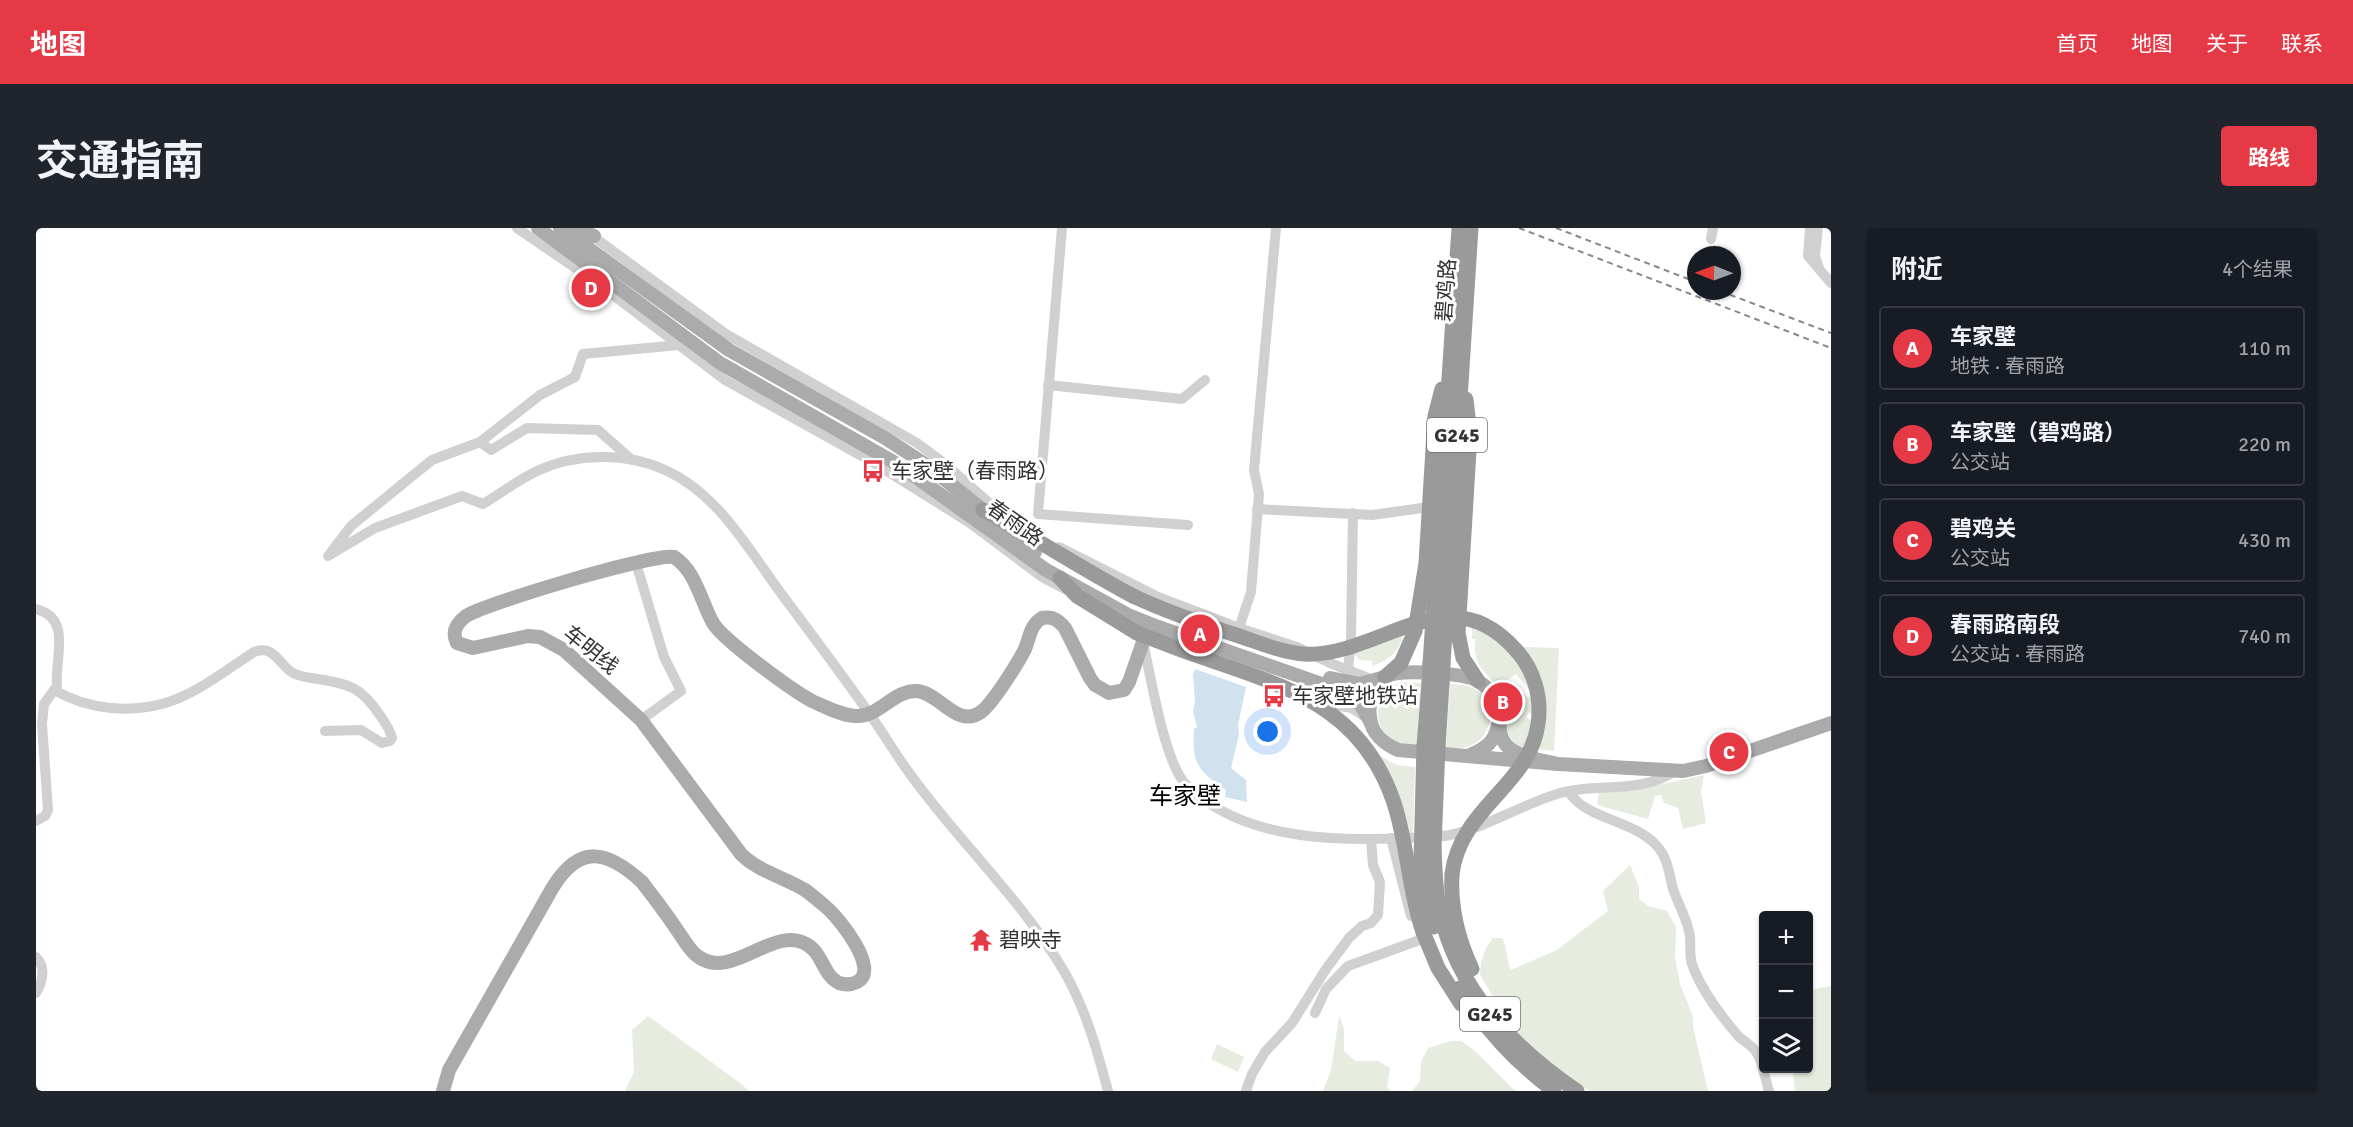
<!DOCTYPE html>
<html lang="zh">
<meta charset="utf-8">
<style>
:root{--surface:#171b24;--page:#20242c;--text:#f1f3f6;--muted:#9ea1a6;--line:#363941;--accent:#e63946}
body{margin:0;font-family:Signika,"Noto Sans SC",sans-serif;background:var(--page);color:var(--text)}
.controls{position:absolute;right:18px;bottom:18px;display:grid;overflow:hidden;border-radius:6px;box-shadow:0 2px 4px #0004}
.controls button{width:54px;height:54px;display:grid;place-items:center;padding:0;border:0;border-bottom:2px solid var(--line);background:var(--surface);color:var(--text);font:30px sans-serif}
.compass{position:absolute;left:1651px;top:18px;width:54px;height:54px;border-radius:50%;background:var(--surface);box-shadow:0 2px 4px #0004;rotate:271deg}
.you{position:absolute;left:1232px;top:504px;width:21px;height:21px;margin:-15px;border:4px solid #fff;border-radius:50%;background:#1a73e8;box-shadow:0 0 0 9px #1a73e833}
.badge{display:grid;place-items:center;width:39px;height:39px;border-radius:50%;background:var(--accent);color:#fff;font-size:20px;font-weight:700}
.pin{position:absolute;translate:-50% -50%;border:3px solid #fff;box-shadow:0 2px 6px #0006}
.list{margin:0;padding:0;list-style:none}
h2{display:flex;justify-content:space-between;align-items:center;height:78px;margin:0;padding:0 24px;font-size:26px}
h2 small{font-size:20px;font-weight:400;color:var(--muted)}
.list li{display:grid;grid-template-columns:39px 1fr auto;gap:18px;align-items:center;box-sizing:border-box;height:84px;margin:0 12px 12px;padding:0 12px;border:2px solid var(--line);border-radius:6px}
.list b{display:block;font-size:22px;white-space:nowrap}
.list p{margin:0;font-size:20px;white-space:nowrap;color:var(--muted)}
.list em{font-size:20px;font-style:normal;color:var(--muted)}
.icon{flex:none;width:33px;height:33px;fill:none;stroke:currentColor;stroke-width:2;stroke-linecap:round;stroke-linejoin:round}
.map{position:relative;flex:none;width:1795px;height:863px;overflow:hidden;border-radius:6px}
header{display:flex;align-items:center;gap:36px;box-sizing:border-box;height:84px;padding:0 30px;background:var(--accent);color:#fff}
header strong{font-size:28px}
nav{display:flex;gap:33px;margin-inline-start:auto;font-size:21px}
.intro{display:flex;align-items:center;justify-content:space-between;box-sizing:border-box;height:144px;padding:0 36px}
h1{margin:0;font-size:42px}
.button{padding:15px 27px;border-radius:6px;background:var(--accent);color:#fff;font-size:21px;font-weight:700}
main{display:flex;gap:36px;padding:0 36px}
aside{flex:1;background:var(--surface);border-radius:6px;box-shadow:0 2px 4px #0004}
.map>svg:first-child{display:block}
.green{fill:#e6ecdf}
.water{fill:#cfe2ee}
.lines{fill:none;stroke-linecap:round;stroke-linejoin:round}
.minor{stroke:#d0d0d0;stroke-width:10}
.major{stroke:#ababab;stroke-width:14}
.highway{stroke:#9a9a9a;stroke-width:15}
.rail{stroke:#888;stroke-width:2;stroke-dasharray:6 4.5;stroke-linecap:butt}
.highway-bridge{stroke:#9a9a9a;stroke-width:15}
.labels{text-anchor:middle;stroke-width:6;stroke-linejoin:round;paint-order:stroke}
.shield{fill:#fff;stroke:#707070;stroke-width:1.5}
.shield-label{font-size:20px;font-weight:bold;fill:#333}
.street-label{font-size:21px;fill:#333;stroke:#fff}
.poi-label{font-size:21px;fill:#333;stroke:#fff;text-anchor:start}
.quarter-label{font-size:24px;fill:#000;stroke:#fff}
</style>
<header>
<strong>地图</strong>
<nav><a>首页</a><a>地图</a><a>关于</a><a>联系</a></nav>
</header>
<div class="intro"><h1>交通指南</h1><a class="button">路线</a></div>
<main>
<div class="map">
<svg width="1795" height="863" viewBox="0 0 1795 863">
<rect width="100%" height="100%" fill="#fff"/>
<g class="green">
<path d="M1436 399C1470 417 1482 426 1495 464L1480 446 1461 458C1445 439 1438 438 1439 411H1436Z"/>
<path d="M1368 404C1364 423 1354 432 1336 438V433L1324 432 1317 425Z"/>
<polygon points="1485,419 1523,420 1518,523 1501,521 1505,509"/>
<path d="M1365 454 1385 455 1381 518C1372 517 1365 517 1357 512 1333 497 1340 463 1365 454Z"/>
<path d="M1414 456C1421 457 1430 456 1437 460 1462 471 1459 509 1433 518 1426 521 1418 520 1410 520Z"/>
<path d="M1478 456 1492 470 1496 467 1497 488 1494 484 1490 488 1497 495 1489 520C1462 513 1476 485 1466 465Z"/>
<polygon points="1340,526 1361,537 1379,539 1377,610 1371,610"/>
<polygon points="1668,547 1665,564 1670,595 1647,601 1642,580 1628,575 1625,567 1619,568 1612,591 1561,577 1563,564 1598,562"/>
<path d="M1594 637 1603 659V671L1612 678 1631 683 1640 699 1639 730 1644 756 1657 789V799L1672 863H1554L1509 833 1483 808 1459 772 1444 747 1445 734 1450 720 1457 710H1466C1472 720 1470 731 1475 742L1521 722 1572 683 1567 663Z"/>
<polygon points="1795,758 1795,863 1759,863 1757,841 1772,840 1773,806 1777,804 1775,762"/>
<polygon points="612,788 704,855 713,863 589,863 598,844 596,802"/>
<polygon points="1303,788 1308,800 1308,823 1319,833 1342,833 1354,840 1351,859 1354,863 1287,863 1295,842"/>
<polygon points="1415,813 1425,813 1439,823 1479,863 1376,863 1384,853 1385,834 1392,820"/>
<polygon points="1181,816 1208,829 1202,844 1175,831"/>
</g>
<path class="water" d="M1159 441 1210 459 1202 497 1203 506 1195 540 1210 552 1211 574 1189 569 1190 562C1162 543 1156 536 1158 501L1161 499 1157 483 1159 473 1157 447Z"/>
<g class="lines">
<g class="minor">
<polyline points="481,0 560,54 689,152 838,235 934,295 1006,349 1031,362"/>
<polyline points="1026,0 1002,286 1152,297"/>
<polyline points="1774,0 1772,28 1795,55"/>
<polyline points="1782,0 1779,28 1783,40"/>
<polyline points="551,4 690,106 881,215 908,235 968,288"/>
<polyline points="1675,11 1677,0"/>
<polyline points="1012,157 1146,171 1169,152"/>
<polyline points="444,214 504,167 539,149 547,126 643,117"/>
<path d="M596 232 562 202 491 200 455 222 444 214 396 232 315 298 292 328 339 300 426 268 447 276C465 265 482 252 501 243 540 225 590 224 629 242 681 265 711 319 744 364 774 404 804 444 833 485 848 506 861 529 877 550 925 616 987 673 1029 745 1050 782 1061 822 1072 863"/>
<polyline points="929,254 938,246 947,244 1005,238"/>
<polyline points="1221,281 1336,287 1393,279"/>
<polyline points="1023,319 1122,369 1203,400 1261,419 1294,435 1337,452"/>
<polyline points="600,335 628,429 645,463 605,492"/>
<path d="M0 381C37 390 18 432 21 459L18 462C37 473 54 478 75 480 137 486 169 456 218 424 240 416 243 439 259 446 266 449 274 450 282 451 313 456 325 459 343 486 348 493 354 501 356 510L354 513 346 515 325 502 289 503"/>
<polyline points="1203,400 1215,364 1223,266 1218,242 1240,0"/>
<path d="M1107 414C1115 449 1127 526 1147 553 1152 560 1161 566 1167 571 1223 612 1303 613 1369 610 1384 609 1400 610 1414 607 1451 599 1485 577 1521 566 1560 554 1603 567 1639 543"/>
<polyline points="1312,443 1315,410 1317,285"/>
<polyline points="1281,474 1316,480 1331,490"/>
<path d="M1533 564C1549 591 1598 592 1621 618 1632 630 1633 646 1637 661 1642 676 1652 692 1654 708 1655 718 1653 726 1656 736 1665 762 1685 788 1703 809 1708 813 1718 819 1720 824 1727 834 1729 851 1733 863"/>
<polyline points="0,593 9,588 12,582 6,496 8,476 18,462"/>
<polyline points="1355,610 1375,688"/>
<path d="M0 729C10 739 7 753 0 765"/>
<polyline points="1279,785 1290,761 1312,738 1389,710"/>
<polyline points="1210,863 1216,846 1229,824 1256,795 1290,741 1313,710 1326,698 1335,695 1342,687 1344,654 1337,637 1335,611"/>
</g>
<g class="major">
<polyline points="502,0 684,135 863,237 1010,342 1092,387 1117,397 1303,462 1325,477 1335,495"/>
<polyline points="524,0 693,122 849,210 892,238 999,324"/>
<polyline points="539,0 558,8"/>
<polyline points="1294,450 1324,456 1349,449"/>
<path d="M1434 527C1449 521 1459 514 1462 497"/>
<path d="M1522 536C1506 532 1483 530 1471 518 1459 506 1467 488 1460 474 1457 466 1450 458 1442 453 1428 445 1365 441 1351 448 1337 455 1332 474 1334 489 1335 505 1348 516 1362 522L1522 536 1647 543 1670 538 1795 495"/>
<path d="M407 863 413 842 517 659C544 616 571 622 606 654 618 670 630 685 641 702 647 710 652 720 660 727 694 755 734 699 768 715 787 723 786 747 803 755 809 757 815 757 821 754 845 742 803 690 790 679 783 673 776 667 769 662 748 649 723 644 705 626L605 492 528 422 504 409 492 408 437 420 421 415C415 403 421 395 430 388 454 374 615 326 638 329 660 343 665 374 677 395 687 412 757 463 776 473 789 479 805 487 819 488 843 490 857 462 881 463 904 465 921 501 945 484 957 475 982 435 989 421 994 409 994 397 1006 390 1017 388 1022 392 1029 400L1054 450 1059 457 1073 465 1088 462 1093 454 1107 414"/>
</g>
<g class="highway">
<polyline points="1430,171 1434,206 1422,405 1427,430 1442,453"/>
<path d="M947 282C998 309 1046 341 1097 368"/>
<polyline points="1024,350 1041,368 1101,405"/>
<polyline points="1394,436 1423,0"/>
<polyline points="1407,436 1435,0"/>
<polyline points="1349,449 1365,435 1379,403 1390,335 1399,188 1406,161"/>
<polyline points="1388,518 1393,455"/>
<polyline points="1402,519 1406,456"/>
<path d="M1398 618C1399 640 1399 662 1404 683 1420 760 1477 820 1541 863"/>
<polyline points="1385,632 1388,657 1398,699"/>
<path d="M1416 646C1414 680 1422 711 1436 741"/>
<polyline points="1387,704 1402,740 1425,776"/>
<path d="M1424 760C1450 803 1479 833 1518 863"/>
</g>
<g class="rail">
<polyline points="1483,0 1795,120"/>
<polyline points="1520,0 1660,54"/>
<polyline points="1684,63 1795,105"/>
</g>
<g class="highway-bridge">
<path d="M1097 368C1131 384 1166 396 1203 408 1224 415 1245 424 1268 426 1343 430 1411 345 1479 421 1498 441 1506 469 1502 496 1494 557 1424 580 1416 646"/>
<path d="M1101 405C1131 417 1161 428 1191 438 1267 464 1328 489 1357 572 1372 615 1372 661 1387 704"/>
<polyline points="1393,455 1394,436"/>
<polyline points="1406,456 1407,436"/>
<polyline points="1398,618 1402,519"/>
<polyline points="1385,632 1388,518"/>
</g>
</g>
<defs>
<g id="bus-bare" transform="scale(1.8)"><path d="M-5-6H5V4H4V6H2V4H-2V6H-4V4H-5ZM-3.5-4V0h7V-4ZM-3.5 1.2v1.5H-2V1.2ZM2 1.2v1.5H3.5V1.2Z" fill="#e63946" stroke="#fff" stroke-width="2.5" paint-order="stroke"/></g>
<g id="temple-bare" transform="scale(1.8)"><path d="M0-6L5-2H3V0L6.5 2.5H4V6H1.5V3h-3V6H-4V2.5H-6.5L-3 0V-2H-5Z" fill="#e63946" stroke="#fff" stroke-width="2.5" paint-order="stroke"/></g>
</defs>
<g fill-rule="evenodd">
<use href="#bus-bare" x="837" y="243"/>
<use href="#bus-bare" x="1238" y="468"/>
<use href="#temple-bare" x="945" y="712"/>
</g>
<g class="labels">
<g class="shield">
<rect x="1391" y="190" width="60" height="34" rx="4.5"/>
<rect x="1424" y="769" width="60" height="34" rx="4.5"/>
</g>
<g class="shield-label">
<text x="1421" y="214">G245</text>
<text x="1454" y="793">G245</text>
</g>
<g class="street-label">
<text transform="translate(1410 62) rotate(-86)" y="7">碧鸡路</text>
<text transform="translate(979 295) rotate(35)" y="7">春雨路</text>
<text transform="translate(555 422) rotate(39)" y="7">车明线</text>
</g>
<g class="poi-label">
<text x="855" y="250">车家壁（春雨路）</text>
<text x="1256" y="475">车家壁地铁站</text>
<text x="963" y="719">碧映寺</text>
</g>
<g class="quarter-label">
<text x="1149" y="576">车家壁</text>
</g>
</g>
</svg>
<div class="controls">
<button>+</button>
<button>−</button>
<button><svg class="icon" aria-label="layers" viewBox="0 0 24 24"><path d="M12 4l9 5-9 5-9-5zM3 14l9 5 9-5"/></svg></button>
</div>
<svg class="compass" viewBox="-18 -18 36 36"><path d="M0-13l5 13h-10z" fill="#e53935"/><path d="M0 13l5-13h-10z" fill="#9ea1a6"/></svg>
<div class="you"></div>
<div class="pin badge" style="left:1164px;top:406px">A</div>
<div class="pin badge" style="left:1467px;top:474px">B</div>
<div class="pin badge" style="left:1693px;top:524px">C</div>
<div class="pin badge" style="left:555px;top:60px">D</div>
</div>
<aside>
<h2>附近<small>4个结果</small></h2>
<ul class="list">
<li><span class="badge">A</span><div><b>车家壁</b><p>地铁 · 春雨路</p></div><em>110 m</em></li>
<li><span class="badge">B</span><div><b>车家壁（碧鸡路）</b><p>公交站</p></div><em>220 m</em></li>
<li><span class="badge">C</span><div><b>碧鸡关</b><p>公交站</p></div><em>430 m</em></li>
<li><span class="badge">D</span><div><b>春雨路南段</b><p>公交站 · 春雨路</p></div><em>740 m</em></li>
</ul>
</aside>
</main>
